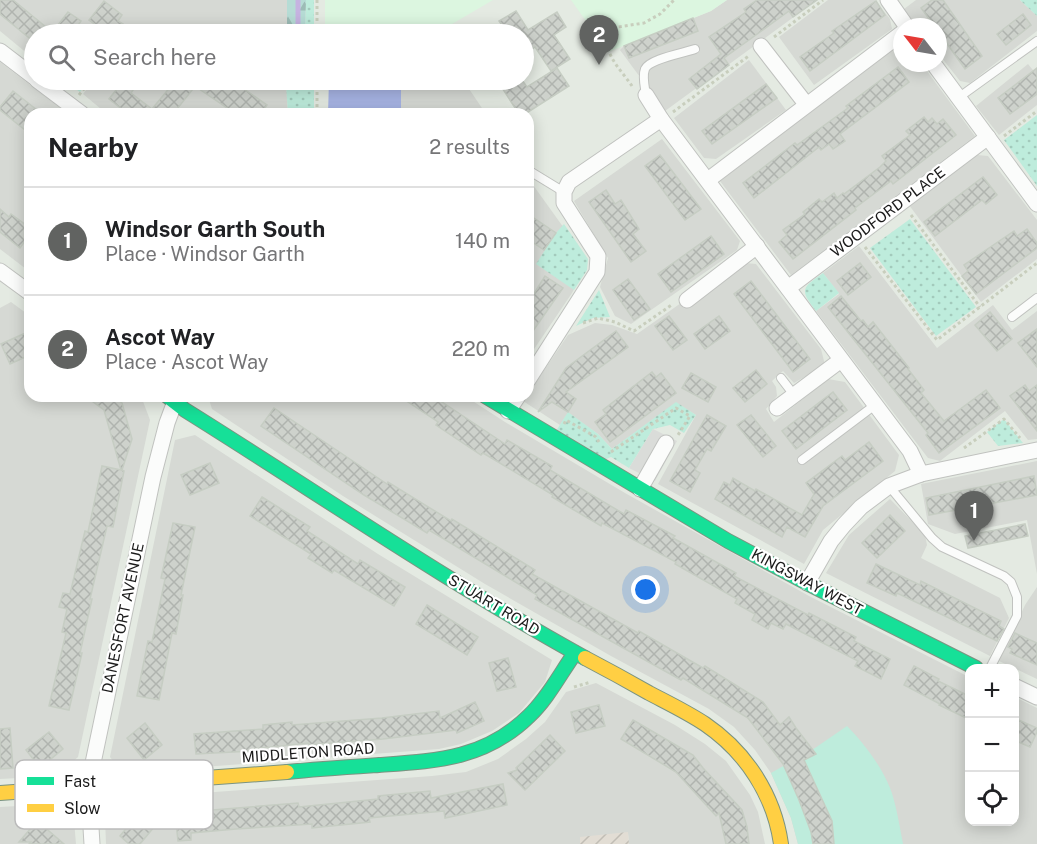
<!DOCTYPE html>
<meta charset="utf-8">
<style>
:root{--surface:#fff;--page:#f6f6f6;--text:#202124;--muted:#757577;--line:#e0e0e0;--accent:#616361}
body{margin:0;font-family:"Public Sans",sans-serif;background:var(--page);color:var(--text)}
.controls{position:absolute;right:18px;bottom:18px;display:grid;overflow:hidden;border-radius:12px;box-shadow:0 3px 15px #0003}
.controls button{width:54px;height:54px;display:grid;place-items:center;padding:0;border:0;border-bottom:2px solid var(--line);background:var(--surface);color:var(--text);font:30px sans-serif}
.compass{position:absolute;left:893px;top:18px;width:54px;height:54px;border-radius:50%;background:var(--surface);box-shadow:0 3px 15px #0003;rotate:301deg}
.you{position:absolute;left:646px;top:590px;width:21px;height:21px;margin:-15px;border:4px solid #fff;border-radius:50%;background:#1a73e8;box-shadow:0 0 0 9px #1a73e833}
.badge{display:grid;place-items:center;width:39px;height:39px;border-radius:50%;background:var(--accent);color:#fff;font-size:20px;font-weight:700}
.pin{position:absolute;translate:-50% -50px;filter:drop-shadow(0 2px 3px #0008)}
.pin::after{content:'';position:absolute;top:32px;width:21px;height:18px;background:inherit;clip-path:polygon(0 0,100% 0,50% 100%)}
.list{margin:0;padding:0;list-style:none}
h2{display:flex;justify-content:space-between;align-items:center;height:78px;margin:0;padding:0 24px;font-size:26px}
h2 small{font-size:20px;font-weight:400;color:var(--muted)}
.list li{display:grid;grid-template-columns:39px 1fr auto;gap:18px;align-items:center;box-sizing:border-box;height:108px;padding:0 24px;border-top:2px solid var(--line)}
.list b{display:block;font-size:22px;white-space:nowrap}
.list p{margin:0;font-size:20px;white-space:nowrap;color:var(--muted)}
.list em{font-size:20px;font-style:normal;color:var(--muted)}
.icon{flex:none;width:33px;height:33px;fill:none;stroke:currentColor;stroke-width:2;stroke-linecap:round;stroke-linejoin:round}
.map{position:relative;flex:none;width:1037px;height:844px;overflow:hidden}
.search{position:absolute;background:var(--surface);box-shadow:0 3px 15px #0003;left:24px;top:24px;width:510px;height:66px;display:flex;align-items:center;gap:15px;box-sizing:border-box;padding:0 21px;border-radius:33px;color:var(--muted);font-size:22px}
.panel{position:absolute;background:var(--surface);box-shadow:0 3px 15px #0003;left:24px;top:108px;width:510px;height:294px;border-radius:18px}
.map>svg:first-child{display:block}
.residential{fill:#d6d9d4}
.industrial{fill:url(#industrial-furrows)}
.education{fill:#dcf6e0}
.grass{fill:url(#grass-dots)}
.forest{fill:url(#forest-firs)}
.garden{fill:#beecdc}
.pitch{fill:#a7b4e4}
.parking{fill:#dadcd9}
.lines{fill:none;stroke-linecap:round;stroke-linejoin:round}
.stream{stroke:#c6b3e1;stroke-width:5}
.building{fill:url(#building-cross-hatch);stroke:#c6cdc3;stroke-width:1.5}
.lane-casing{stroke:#c0c2bf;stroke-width:10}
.street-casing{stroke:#c0c2bf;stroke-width:17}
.fast-casing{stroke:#7b9481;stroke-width:16}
.slow-casing{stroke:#7b9481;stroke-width:16}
.path{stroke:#c8cebd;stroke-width:3;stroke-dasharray:3 3;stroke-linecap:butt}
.lane{stroke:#fbfcfb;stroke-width:8}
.street{stroke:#fbfcfb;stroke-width:15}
.fast{stroke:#16e098;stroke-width:14}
.slow{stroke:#ffcf43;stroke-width:14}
.labels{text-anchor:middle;stroke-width:4.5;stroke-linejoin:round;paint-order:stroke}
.street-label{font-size:15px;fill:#1b1b1b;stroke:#fff}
.key{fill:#fff;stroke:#bbb;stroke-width:1.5}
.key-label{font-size:16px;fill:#1b1b1b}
</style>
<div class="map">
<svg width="1037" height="844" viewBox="0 0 1037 844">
<defs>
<pattern id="industrial-furrows" width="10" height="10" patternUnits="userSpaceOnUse" patternTransform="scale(1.5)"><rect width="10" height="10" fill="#e2ddd4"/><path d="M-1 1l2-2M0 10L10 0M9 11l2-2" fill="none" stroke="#c1bdb5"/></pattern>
<pattern id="grass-dots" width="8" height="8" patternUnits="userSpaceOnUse" patternTransform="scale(1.5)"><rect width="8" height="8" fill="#beecdc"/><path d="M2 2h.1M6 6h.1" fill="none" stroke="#a3cabc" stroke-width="1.8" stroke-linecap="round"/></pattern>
<pattern id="forest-firs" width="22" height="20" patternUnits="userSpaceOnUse" patternTransform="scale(1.5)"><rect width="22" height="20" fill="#b6dcd5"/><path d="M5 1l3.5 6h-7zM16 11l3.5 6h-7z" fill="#9cbcb6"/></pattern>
<pattern id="building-cross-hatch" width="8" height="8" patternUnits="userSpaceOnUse" patternTransform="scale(1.5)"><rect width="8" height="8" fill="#ced2cc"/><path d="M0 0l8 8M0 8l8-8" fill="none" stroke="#b0b4af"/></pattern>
</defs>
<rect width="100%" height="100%" fill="#e4eae2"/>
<g class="residential">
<polygon points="0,0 287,0 287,34 100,34 85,24 77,34 34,34 34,59 0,31"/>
<polygon points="727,0 817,0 665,111 620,50 624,46 711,11"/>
<polygon points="828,0 875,0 890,19 892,29 814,85 779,37"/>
<polygon points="916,0 1020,0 1037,16 1037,31 970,83 960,81 938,53 938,27 918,27 904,9"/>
<polygon points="902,43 902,63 921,63 975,136 791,275 720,181"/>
<polygon points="749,60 786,110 716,159 704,158 674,118"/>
<polygon points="0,62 68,114 30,114 30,272 0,249"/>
<polygon points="1028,64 1037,75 1037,105 999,135 976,106"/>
<polygon points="94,80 286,80 288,114 203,114 197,109 193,114 107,114 83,94"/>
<polygon points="401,80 463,80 486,114 391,114 401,103"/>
<polygon points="662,139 740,241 737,250 631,324 615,316 600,287 608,258 574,201"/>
<polygon points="977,155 988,156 1037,220 1037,259 981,302 909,205"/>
<polygon points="528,178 584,256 585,268 572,293 528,358"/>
<polygon points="859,246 937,348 993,305 1012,330 1037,311 1037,439 1028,440 1005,411 940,461 928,458 816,311 839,294 823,273"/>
<polygon points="745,263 756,264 821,349 825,365 794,383 783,371 772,381 776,387 777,396 766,409 774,422 828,379 845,382 899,455 895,471 823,530 804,564 658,484 696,415 676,403 612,449 598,434 568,413 560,425 523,401 526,396 528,396 528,394 568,335 595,323 612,325 637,334 681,303 689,308"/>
<polygon points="11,302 30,316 30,396 141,396 150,420 78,757 57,776 0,779 0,308"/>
<polygon points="208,396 465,396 505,422 625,493 809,596 969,677 970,822 1014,822 1015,697 1037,708 1037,844 798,844 791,818 771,773 755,750 734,727 709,709 611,656 485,584 343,496 212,409"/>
<polygon points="195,435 378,554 552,660 545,682 519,713 492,731 461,744 439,749 123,773 110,757 175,440"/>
<polygon points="1037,461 1037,574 1027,520 955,534 928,524 921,484"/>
<polygon points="890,499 925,535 927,545 921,558 1000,598 1009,618 990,656 826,573 849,535"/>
<polygon points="1037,587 1037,679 999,661 1025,605"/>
<polygon points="596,683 675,725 705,744 726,761 750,795 758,812 765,844 629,844 628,833 580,838 580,844 106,844 105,818 119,799 432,776 466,772 498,759 526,739 545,722 566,692"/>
<polygon points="53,804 74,821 76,844 0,844 0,807"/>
</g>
<polygon class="industrial" points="628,832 629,844 580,844 580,837"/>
<g class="education">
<polygon points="325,0 493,0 435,34 325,34"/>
<polygon points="571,0 727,0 711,11 608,52"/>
</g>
<g class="grass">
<polygon points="306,0 314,0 314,34 305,34"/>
<polygon points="1020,0 1037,0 1037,16"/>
<polygon points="63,80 89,80 80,92"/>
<polygon points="291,80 314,80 314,114 288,114 286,85"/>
<polygon points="1037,115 1037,186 1004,140"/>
<polygon points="910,219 976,307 936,336 870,248"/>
<polygon points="564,224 588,259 587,270 574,290 536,264 556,233"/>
<path d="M823 273 839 293 816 311C799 289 802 288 823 273Z"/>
<polygon points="599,290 610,317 593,318 576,326"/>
<polygon points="676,402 696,415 684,433 670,425 653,429 629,468 611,457 604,460 556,431 568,412 598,434 612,449"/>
<polygon points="1004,419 1023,443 998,446 987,432"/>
</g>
<polygon class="forest" points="287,0 306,0 305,34 287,34"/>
<path class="garden" d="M847 726C863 742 882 767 890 788 896 803 900 828 903 844H798L791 818 771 773 815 748Z"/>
<polygon class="pitch" points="329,80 401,80 401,114 328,114"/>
<polygon class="parking" points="653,429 677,441 655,481 629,468"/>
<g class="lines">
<polyline class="stream" points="298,34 298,0"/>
</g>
<g class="building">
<polygon points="0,0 13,0 46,27 40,34 34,34 34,42 0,14"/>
<polygon points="757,0 817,0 793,17 789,11 724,58 729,65 697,89 689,79 721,54 709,37 746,12 744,9"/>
<polygon points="932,0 943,0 982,56 965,69 938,31 938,27 935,27 921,8"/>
<polygon points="104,1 122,15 118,21 123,24 115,34 108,34 89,20"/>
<polygon points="876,1 885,15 810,71 800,57 834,33 832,31"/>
<polygon points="516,11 528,30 557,12 566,27 554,35 570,59 551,71 535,47 524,55 524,34 508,34 499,21"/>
<polygon points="68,12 81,21 72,34 51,34"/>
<polygon points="1023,14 1031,25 1006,45 997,34"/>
<polygon points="693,18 698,31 629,58 624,46"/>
<polygon points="898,67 909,82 840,134 845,141 833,149 829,144 821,150 819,147 754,198 743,183 795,143 797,145 848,108 846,106"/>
<polygon points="557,68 569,86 525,114 519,114 497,80 522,80 527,87"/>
<polygon points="1037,68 1037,94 1010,114 998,98"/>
<polygon points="124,80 126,80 135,87 131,93 152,109 176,80 181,80 193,89 173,114 128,114 109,99"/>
<polygon points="186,80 231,80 267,105 261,114 236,114"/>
<polygon points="766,84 777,98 712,144 702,131"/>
<polygon points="13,91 42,114 30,114 30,134 0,110 0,107"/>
<polygon points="924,117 928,122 932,118 937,124 943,119 956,135 893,184 891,181 855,208 856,210 793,259 779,242 787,235 783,230 805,214 803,212 819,199 822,202 834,193 837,198 843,193 844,194 880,167 886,161 882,156 910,135 906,131"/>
<polygon points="660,155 701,209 685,220 645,166"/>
<polygon points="983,177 997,195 986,204 982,200 935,236 924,222"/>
<polygon points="606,190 615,204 621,200 639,229 633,234 646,251 631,262 589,202"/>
<polygon points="0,209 9,217 11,214 30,228 30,234 20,248 0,232"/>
<polygon points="528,214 556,233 544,250 528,239"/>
<polygon points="1027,229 1037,243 1037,248 976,294 962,276 968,271 964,265 1014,231 1017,236"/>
<polygon points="711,236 724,254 671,292 658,274"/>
<polygon points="860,263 871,277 848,295 837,281"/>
<polygon points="545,276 563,288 528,338 528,303"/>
<polygon points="628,279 650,309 634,320 613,290"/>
<polygon points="751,281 810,359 793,372 734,294"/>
<polygon points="841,296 861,321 863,320 868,327 873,322 909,368 908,369 924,390 921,393 944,421 986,390 1000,408 939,453 926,435 928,433 828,307"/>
<polygon points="990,312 1012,339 997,351 975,325"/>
<polygon points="669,316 687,340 673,350 655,326"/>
<polygon points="719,316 730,331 705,349 694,334"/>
<polygon points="1037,329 1037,367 1018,343"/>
<polygon points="30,331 30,355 10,364 1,344"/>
<polygon points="616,331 628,347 566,392 576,399 568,412 552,402 538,412 566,368"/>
<polygon points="756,370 767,384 745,402 733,388"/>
<polygon points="652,372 656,377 661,373 676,393 610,442 595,422 606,414 603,410"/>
<polygon points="691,373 716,387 708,402 682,388"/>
<polygon points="1025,385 1029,391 1037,385 1037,431 1010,396"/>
<polygon points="833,392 847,410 796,449 782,431"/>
<polygon points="85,396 113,396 122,403 132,439 122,470 124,471 113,527 107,526 90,599 92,599 80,653 82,653 69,710 49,706 66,633 62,632 67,609 59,607 63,593 70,594 85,531 88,532 102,466 121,470 104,410"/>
<polygon points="399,396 433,396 505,444 507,440 552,466 550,470 624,514 626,510 675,536 673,538 736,573 734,576 808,615 809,613 856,637 854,641 890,659 881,679 855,666 858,661 786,624 783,629 771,623 768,629 752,620 755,614 735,603 737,599 675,564 676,562 602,523 601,526 552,497 553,495 483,453 481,455 436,425 438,422"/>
<polygon points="274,408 387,484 388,482 451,521 452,519 535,570 532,574 638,633 639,631 703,668 705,666 763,702 780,725 789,717 796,728 816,754 804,760 832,821 834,844 813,844 811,832 799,800 783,764 748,718 683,678 681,680 535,599 537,595 429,530 427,533 364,495 261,426"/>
<polygon points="707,415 726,426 711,451 707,449 695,470 700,473 690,492 670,481"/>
<polygon points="751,415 776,446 763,457 737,425"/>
<polygon points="869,442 883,461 823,506 805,537 787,527 782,537 715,499 724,482 730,485 733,478 755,491 756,489 802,515 814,494 806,483 842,456 845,460"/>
<polygon points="210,463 219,483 190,495 181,475"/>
<polygon points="1034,476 1037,495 929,515 926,498"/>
<polygon points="262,497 310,527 307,531 358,564 360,560 405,587 394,606 334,570 332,573 308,558 311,554 250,516"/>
<polygon points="890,515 905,531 877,558 862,543"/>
<polygon points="173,523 195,527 181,595 183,595 176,634 172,633 159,700 137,696 148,641 152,642 165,579 161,578"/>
<polygon points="1025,524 1028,536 968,548 965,536"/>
<polygon points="876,564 920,585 921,581 1001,621 999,626 1004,629 997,641 897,593 896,596 867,583"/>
<polygon points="427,605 478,637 467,655 416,624"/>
<polygon points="1015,633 1037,643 1037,665 1010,653 1012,649 1008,647"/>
<polygon points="508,658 516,687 497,691 489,663"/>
<polygon points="914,666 939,679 938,681 969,696 969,711 966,718 939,705 940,704 904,685"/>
<polygon points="475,702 484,721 457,733 456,730 383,739 309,745 309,743 252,749 252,751 196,754 194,734 263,729 263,725 292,722 292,725 382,718 439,711 440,718"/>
<polygon points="599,705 605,726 576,733 571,712"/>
<polygon points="1014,718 1037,728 1037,732 1030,747 1014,740"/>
<polygon points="633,720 693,755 703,768 742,810 747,827 749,844 726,844 719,813 716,816 676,772 621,739"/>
<polygon points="145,723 162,745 144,760 127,738"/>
<polygon points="10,728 13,768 0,769 0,729"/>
<polygon points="49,732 63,749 40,768 26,750"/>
<polygon points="550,735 565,751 525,790 508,773 517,770 516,768"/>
<polygon points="503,784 507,805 445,818 444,811 369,818 370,822 312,828 312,824 236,829 191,833 191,840 178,841 175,813 298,803 299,807 378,799 378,796 430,791 431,798"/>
<polygon points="138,814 154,827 140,844 129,844 120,836"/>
<polygon points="37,821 49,831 64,844 29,844 31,842 19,842"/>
</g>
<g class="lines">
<g class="lane-casing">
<g id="lane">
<path d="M646 95C645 87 642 77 645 69 649 59 684 53 695 49"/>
<polyline points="958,98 1037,41"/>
<polyline points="528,170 564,192"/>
<polyline points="1012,317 1037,298"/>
<polyline points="781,378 794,395"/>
<polyline points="802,460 875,405"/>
<polyline points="889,486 932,538 942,547 1004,576 1011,582 1017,597 1017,616 990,668"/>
</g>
</g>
<g class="street-casing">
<g id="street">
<polyline points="888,0 907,27"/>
<polyline points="761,46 806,104"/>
<polyline points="0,51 34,77"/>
<polyline points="933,63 1037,204"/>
<polyline points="37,80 82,114"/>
<polyline points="646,95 661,119 910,451 921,474"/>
<polyline points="708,180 902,33"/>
<polyline points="0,271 30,293"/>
<polyline points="788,288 988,137"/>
<polyline points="687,300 757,246"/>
<polyline points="528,380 597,272 598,256 564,203 564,192 569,182 661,119"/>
<polyline points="777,408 841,360"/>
<polyline points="508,411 518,396"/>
<polyline points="640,489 666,443"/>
<polyline points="807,583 831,541 844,525 861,507 889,486 921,474 1037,450"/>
<polyline points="1014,686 1037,697"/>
<path d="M92 844C90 814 89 793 93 763L153 477 167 423 177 396"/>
</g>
</g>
<g class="fast-casing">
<g id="fast">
<path d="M167 396 185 410C318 493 447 582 585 658"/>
<polyline points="485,396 728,541 807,583 976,668"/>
<path d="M287 772C318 769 349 767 379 765 437 761 485 759 529 716 548 698 560 674 575 653"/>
</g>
</g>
<g class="slow-casing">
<g id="slow">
<path d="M585 658C606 669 628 681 649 693 668 703 687 712 705 724 746 752 774 795 781 844"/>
<polyline points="0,793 287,772"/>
</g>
</g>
<g class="path">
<polyline points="317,0 317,34"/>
<polyline points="81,34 85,29 93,34"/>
<polyline points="774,37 823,0"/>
<polyline points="317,80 317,114"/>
<path d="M632 86C622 71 605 56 607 37L618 27 644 23 660 14 674 0"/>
<polyline points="79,95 91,80"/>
<polyline points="673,112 750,55"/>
<polyline points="1004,136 1037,111"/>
<polyline points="911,215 980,307"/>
<polyline points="865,247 937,340 1037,263"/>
<polyline points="583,323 598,318 615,322 634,331 673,304"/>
<polyline points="564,424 566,420 596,437 599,442"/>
<polyline points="964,448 1004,419 1020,438"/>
<polyline points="611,452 676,408 690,416 678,435"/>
<polyline points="574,687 591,682"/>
</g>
<use href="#lane" class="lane"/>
<use href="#street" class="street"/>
<use href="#fast" class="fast"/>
<use href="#slow" class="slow"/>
</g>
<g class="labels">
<g class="street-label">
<text transform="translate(888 212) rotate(-37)" y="5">WOODFORD PLACE</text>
<text transform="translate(807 582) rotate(28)" y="5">KINGSWAY WEST</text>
<text transform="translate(494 605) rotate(31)" y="5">STUART ROAD</text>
<text transform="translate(123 618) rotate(-78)" y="5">DANESFORT AVENUE</text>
<text transform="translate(308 753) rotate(-4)" y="5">MIDDLETON ROAD</text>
</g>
</g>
<rect x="15" y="760" width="198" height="69" rx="9" class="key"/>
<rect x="27" y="777" width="27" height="8" fill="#16e098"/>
<rect x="27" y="804" width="27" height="8" fill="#ffcf43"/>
<g class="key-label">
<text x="64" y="787">Fast</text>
<text x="64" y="814">Slow</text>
</g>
</svg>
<div class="controls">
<button>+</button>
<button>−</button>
<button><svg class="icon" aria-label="locate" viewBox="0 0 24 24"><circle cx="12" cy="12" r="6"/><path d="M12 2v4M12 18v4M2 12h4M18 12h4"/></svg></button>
</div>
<svg class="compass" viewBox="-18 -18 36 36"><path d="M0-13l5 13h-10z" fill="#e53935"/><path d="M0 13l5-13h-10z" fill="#757577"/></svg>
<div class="you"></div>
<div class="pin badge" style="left:974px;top:541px">1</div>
<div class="pin badge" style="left:599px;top:65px">2</div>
<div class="search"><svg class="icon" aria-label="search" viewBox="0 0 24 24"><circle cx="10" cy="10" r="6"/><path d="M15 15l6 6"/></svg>Search here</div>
<section class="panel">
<h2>Nearby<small>2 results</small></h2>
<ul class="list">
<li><span class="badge">1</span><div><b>Windsor Garth South</b><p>Place · Windsor Garth</p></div><em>140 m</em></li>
<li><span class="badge">2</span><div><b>Ascot Way</b><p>Place · Ascot Way</p></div><em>220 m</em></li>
</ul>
</section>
</div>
